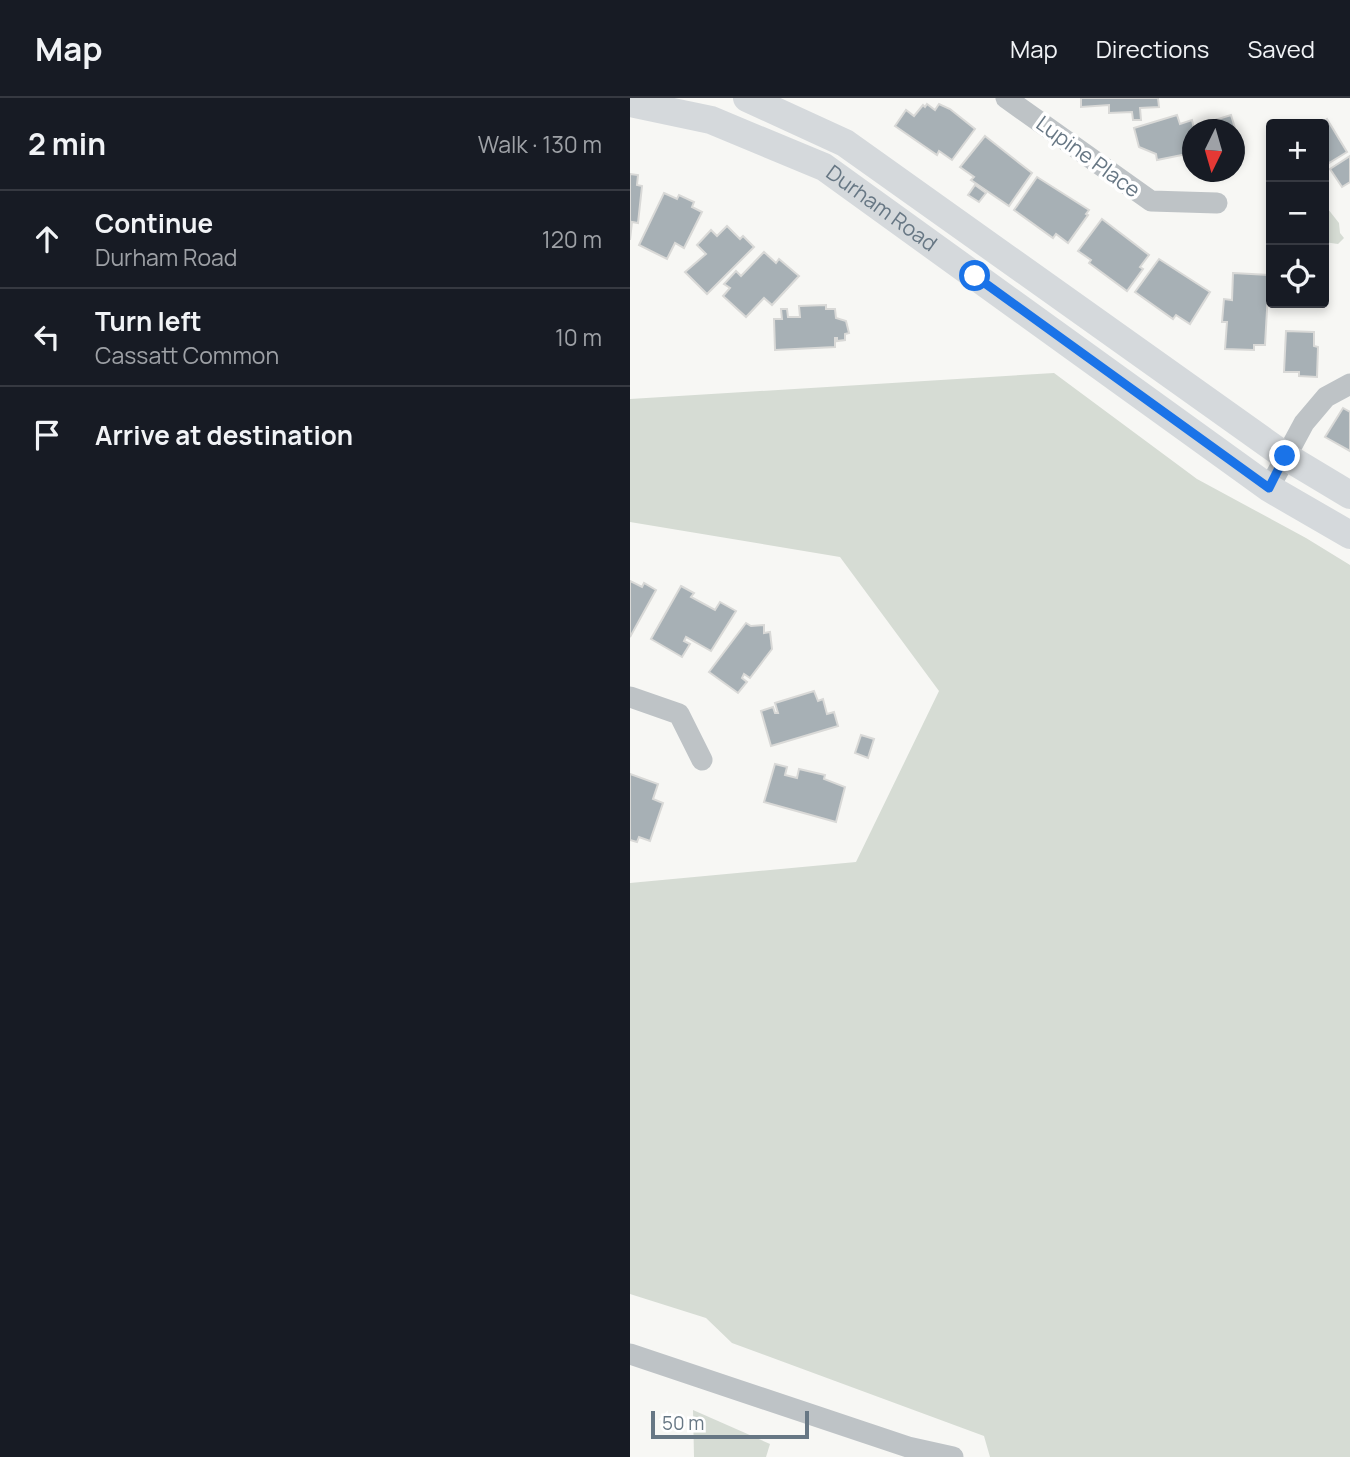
<!DOCTYPE html>
<meta charset="utf-8">
<style>
:root{--surface:#171b24;--page:#242831;--text:#f1f3f6;--muted:#9ea1a6;--line:#363941}
body{margin:0;font-family:Manrope,sans-serif;background:var(--page);color:var(--text)}
.controls{position:absolute;right:21px;top:21px;display:grid;overflow:hidden;border-radius:7px;box-shadow:0 4px 10px #0003}
.controls button{width:63px;height:63px;display:grid;place-items:center;padding:0;border:0;border-bottom:2px solid var(--line);background:var(--surface);color:var(--text);font:35px sans-serif}
.compass{position:absolute;left:552px;top:21px;width:63px;height:63px;border-radius:50%;background:var(--surface);box-shadow:0 4px 10px #0003;rotate:185deg}
.scale{position:absolute;left:21px;bottom:18px;width:158px;box-sizing:border-box;padding-left:7px;border:4px solid #677784;border-top:0;font-size:19px;line-height:24px;white-space:nowrap;color:#677784;-webkit-text-stroke:5px #fff;paint-order:stroke}
.stop{position:absolute;width:21px;height:21px;margin:-16px;border:5px solid #1a73e8;border-radius:50%;background:#fff}
.stop.end{background:#1a73e8;border-color:#fff;box-shadow:0 2px 7px #0008}
.list{margin:0;padding:0;list-style:none}
h2{display:flex;justify-content:space-between;align-items:center;height:91px;margin:0;padding:0 28px;font-size:30px}
h2 small{font-size:23px;font-weight:400;color:var(--muted)}
.list li{display:grid;grid-template-columns:46px 1fr auto;gap:21px;align-items:center;box-sizing:border-box;height:98px;padding:0 28px;border-top:2px solid var(--line)}
.list b{display:block;font-size:26px;white-space:nowrap}
.list p{margin:0;font-size:23px;white-space:nowrap;color:var(--muted)}
.list em{font-size:23px;font-style:normal;color:var(--muted)}
.icon{flex:none;width:38px;height:38px;fill:none;stroke:currentColor;stroke-width:2;stroke-linecap:round;stroke-linejoin:round}
.map{position:relative;flex:none;width:720px;height:1359px;overflow:hidden}
header{display:flex;align-items:center;gap:42px;box-sizing:border-box;height:98px;padding:0 35px;background:var(--surface);border-bottom:2px solid var(--line)}
header strong{font-size:33px}
nav{display:flex;gap:38px;margin-inline-start:auto;font-size:24px}
main{display:flex}
aside{flex:1;background:var(--surface)}
.map>svg:first-child{display:block}
.green{fill:#d6dcd4}
.building{fill:#a7b0b5;stroke:#d9d9d7;stroke-width:2}
.lines{fill:none;stroke-linecap:round;stroke-linejoin:round}
.minor{stroke:#bec3c6;stroke-width:21}
.secondary{stroke:#d5d9dc;stroke-width:28}
.route{stroke:#1a73e8;stroke-width:9}
.labels{text-anchor:middle;stroke-width:7;stroke-linejoin:round;paint-order:stroke}
.street-label{font-size:21px;fill:#677784;stroke:#fff}
</style>
<header>
<strong>Map</strong>
<nav><a>Map</a><a>Directions</a><a>Saved</a></nav>
</header>
<main>
<aside>
<h2>2 min<small>Walk · 130 m</small></h2>
<ul class="list">
<li><svg class="icon" aria-label="ahead" viewBox="0 0 24 24"><path d="M12 20V5M6 11l6-6 6 6"/></svg><div><b>Continue</b><p>Durham Road</p></div><em>120 m</em></li>
<li><svg class="icon" aria-label="left" viewBox="0 0 24 24"><path d="M17 20v-9H6M10 6l-5 5 5 5"/></svg><div><b>Turn left</b><p>Cassatt Common</p></div><em>10 m</em></li>
<li><svg class="icon" aria-label="arrive" viewBox="0 0 24 24"><path d="M6 21V4h12l-3 4 3 4H6"/></svg><div><b>Arrive at destination</b></div></li>
</ul>
</aside>
<div class="map">
<svg width="720" height="1359" viewBox="0 0 720 1359">
<rect width="100%" height="100%" fill="#f7f7f4"/>
<g class="green">
<polygon points="694,106 709,125 710,135 714,140 708,146 694,144"/>
<polygon points="424,275 567,381 676,440 720,467 720,1359 360,1359 354,1338 102,1245 76,1220 0,1196 0,785 226,764 309,593 210,459 0,424 0,301"/>
<polygon points="63,1312 140,1346 136,1359 64,1359"/>
</g>
<g class="building">
<polygon points="451,0 528,0 529,9 510,10 511,22 503,22 502,14 479,15 479,7 451,9"/>
<polygon points="297,6 305,12 309,6 320,11 345,31 322,62 309,53 307,57 265,28 276,12 284,18 293,7 295,9"/>
<polygon points="547,17 550,26 562,22 564,31 566,31 566,32 562,32 562,55 527,62 526,56 509,49 504,30"/>
<polygon points="601,17 608,40 604,41 604,32 570,32 569,27"/>
<polygon points="697,21 717,54 699,65 694,56 694,26 690,26"/>
<polygon points="355,38 402,75 379,108 341,82 344,79 330,69"/>
<polygon points="720,58 720,84 712,89 700,71"/>
<polygon points="0,76 8,77 7,87 12,88 8,125 2,124 0,142"/>
<polygon points="407,79 459,112 456,116 458,117 438,145 426,136 423,140 384,112"/>
<polygon points="345,87 356,95 349,104 338,97"/>
<polygon points="34,95 47,101 49,97 64,104 62,109 72,114 54,150 45,145 37,161 9,147"/>
<polygon points="472,121 519,157 510,169 513,171 497,193 459,165 461,162 448,153"/>
<polygon points="97,128 110,141 113,138 124,149 77,196 55,174 76,156 67,147 81,132 87,138"/>
<polygon points="134,154 146,165 149,161 169,178 142,207 134,200 116,219 93,198 100,190 94,186 106,173 111,178"/>
<polygon points="529,161 580,194 560,226 546,217 543,221 505,194"/>
<polygon points="603,175 639,177 635,247 624,247 624,252 595,251 597,224 592,224 594,201 602,202"/>
<polygon points="196,207 196,211 205,211 206,220 216,223 219,235 215,236 215,242 207,243 207,240 205,240 205,249 145,252 144,221 152,221 151,211 157,211 158,219 170,219 169,208"/>
<polygon points="656,233 684,234 684,248 688,249 687,279 669,278 669,274 654,274"/>
<polygon points="713,310 720,314 720,353 695,339"/>
<polygon points="0,483 12,489 14,485 26,492 0,539"/>
<polygon points="51,488 64,495 61,499 85,512 90,504 106,513 81,553 56,539 54,543 60,546 52,559 21,541"/>
<polygon points="116,525 121,528 134,527 134,535 140,534 142,551 120,580 114,576 112,580 117,584 108,595 79,574"/>
<polygon points="184,593 188,603 193,601 197,616 204,614 208,628 141,648 131,613 143,609 145,615 148,615 145,605"/>
<polygon points="231,637 244,641 238,660 225,655"/>
<polygon points="145,666 157,669 155,677 167,680 169,671 195,677 194,681 215,689 206,724 134,704"/>
<polygon points="0,676 28,686 23,701 33,705 20,743 9,739 7,744 0,742"/>
</g>
<g class="lines">
<g class="minor">
<polyline points="376,0 521,103 587,105"/>
<polyline points="639,390 674,325 696,299 720,286"/>
<polyline points="0,599 49,616 72,662"/>
<polyline points="0,1256 278,1349 323,1359"/>
</g>
<g class="secondary">
<polyline points="117,0 215,45 655,358 720,397"/>
<path id="s1" d="M0 5 81 22 194 69 639 390 720 437"/>
</g>
</g>
<g class="lines">
<polyline class="route" points="345,178 639,390 655,358"/>
</g>
<g class="labels">
<g class="street-label">
<text transform="translate(458 59) rotate(36)" y="7">Lupine Place</text>
<text dy="7" stroke="none"><textPath href="#s1" startOffset="276">Durham Road</textPath></text>
</g>
</g>
</svg>
<div class="controls">
<button>+</button>
<button>−</button>
<button><svg class="icon" aria-label="locate" viewBox="0 0 24 24"><circle cx="12" cy="12" r="6"/><path d="M12 2v4M12 18v4M2 12h4M18 12h4"/></svg></button>
</div>
<svg class="compass" viewBox="-18 -18 36 36"><path d="M0-13l5 13h-10z" fill="#e53935"/><path d="M0 13l5-13h-10z" fill="#9ea1a6"/></svg>
<div class="scale">50 m</div>
<div class="stop" style="left:345px;top:178px"></div>
<div class="stop end" style="left:655px;top:358px"></div>
</div>
</main>
